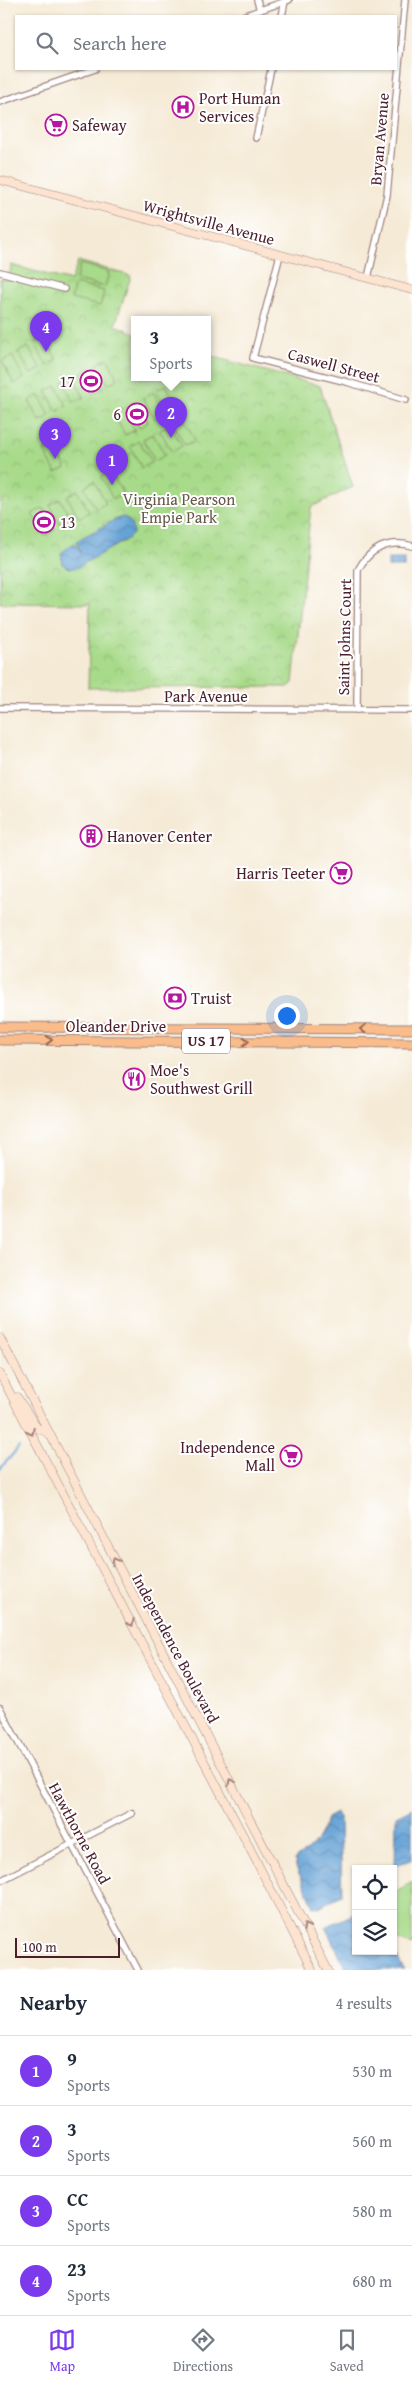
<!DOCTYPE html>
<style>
:root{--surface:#fff;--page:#f6f6f7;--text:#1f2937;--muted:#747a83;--line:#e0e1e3;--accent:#7c3aed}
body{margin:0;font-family:"Gentium Book Plus",serif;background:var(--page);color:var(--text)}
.controls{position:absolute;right:15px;bottom:15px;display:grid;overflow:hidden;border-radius:0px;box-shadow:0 1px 4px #0004}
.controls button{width:45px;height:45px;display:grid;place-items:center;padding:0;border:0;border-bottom:1px solid var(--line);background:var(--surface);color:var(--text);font:25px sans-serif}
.scale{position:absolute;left:15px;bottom:12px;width:105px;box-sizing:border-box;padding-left:5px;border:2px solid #4a1f2b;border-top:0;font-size:14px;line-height:18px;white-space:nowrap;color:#4a1f2b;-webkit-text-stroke:4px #fff;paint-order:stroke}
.you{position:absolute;left:286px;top:1015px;width:18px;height:18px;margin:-12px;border:4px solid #fff;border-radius:50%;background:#1a73e8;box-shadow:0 0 0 8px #1a73e833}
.badge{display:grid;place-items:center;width:32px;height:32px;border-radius:50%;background:var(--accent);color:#fff;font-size:16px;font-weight:700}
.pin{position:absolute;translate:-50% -41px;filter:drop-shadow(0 1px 2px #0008)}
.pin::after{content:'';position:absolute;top:26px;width:18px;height:15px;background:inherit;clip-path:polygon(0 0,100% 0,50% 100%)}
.popup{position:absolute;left:131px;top:316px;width:80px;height:65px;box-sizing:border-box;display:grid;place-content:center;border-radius:0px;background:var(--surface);filter:drop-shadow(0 1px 4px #0005);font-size:16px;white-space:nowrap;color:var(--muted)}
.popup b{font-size:19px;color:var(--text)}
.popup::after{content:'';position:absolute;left:50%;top:100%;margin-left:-10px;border:10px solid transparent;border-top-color:var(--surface)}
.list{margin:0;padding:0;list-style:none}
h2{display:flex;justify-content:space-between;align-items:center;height:65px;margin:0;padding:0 20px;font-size:21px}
h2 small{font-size:16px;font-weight:400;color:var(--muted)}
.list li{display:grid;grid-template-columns:32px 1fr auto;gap:15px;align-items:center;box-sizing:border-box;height:70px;padding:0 20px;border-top:1px solid var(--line)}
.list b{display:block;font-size:19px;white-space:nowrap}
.list p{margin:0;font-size:16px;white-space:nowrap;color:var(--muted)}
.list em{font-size:16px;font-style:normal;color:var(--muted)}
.icon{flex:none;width:28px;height:28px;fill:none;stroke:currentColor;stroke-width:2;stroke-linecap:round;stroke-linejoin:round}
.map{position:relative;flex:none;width:412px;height:1970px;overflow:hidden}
.search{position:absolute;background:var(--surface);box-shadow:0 1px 4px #0004;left:15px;right:15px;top:15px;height:55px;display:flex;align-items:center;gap:12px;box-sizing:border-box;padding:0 18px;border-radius:0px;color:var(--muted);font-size:19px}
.sheet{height:345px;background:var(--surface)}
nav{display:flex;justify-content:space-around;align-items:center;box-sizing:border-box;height:70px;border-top:1px solid var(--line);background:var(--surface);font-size:14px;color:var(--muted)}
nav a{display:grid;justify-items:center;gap:2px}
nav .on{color:var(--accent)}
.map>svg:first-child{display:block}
.park{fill:url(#park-crowns);stroke:#787c5a}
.garden{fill:#a7da89;stroke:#787c5a}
.water{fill:url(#water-waves);stroke:#586080}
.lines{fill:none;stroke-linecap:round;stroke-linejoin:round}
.stream{stroke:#65a2d6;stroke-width:2}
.street-casing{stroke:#a08480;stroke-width:8}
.secondary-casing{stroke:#a08480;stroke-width:9}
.primary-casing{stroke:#a08480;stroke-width:11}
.street{stroke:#fff;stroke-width:5.5}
.secondary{stroke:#fde4d0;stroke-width:8}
.primary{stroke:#f9bc8a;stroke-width:9}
.oneway{stroke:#996656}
.oneway2{stroke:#a4827e}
.labels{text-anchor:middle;stroke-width:4;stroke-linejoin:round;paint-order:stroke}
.shield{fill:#fff;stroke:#80626b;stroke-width:1}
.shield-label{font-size:15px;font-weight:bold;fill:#4a1f2b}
.poi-label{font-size:16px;fill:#4a1f2b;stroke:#fff;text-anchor:start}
.street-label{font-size:16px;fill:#4a1f2b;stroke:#fff}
.park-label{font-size:16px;fill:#665747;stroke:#fff}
</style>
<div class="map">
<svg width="412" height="1970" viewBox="0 0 412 1970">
<defs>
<pattern id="park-crowns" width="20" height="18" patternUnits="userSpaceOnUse" patternTransform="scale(1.25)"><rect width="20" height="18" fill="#a7da89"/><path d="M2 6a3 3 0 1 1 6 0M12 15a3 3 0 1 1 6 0" fill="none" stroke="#91bb76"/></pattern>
<pattern id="water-waves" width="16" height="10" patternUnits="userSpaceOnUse" patternTransform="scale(1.25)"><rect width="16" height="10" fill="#65a2d6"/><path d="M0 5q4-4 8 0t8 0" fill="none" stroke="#5583ae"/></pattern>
</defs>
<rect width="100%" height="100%" fill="#fff"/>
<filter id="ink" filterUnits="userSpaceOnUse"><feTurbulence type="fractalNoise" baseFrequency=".02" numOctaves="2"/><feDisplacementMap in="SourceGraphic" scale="10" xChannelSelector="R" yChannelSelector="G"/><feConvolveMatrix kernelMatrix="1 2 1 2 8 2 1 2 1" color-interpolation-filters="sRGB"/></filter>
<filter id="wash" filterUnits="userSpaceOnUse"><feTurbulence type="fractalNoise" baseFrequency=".0096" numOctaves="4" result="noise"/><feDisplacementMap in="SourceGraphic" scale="20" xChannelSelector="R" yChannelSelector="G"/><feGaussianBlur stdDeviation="1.12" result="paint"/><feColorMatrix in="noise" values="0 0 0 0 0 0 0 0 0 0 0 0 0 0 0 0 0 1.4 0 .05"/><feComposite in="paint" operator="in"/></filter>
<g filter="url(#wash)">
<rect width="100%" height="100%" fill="#f5ead5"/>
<polygon class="park" points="78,261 131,276 115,325 135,333 135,377 207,377 207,355 320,386 353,487 311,507 293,683 288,687 88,688 90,604 0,603 0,279 9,280 11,265 71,281"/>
<g class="garden">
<polygon points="80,264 109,272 105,287 76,280"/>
<polygon points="75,284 104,291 100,306 71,299"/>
<polygon points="45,338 57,360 47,366 35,343"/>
<polygon points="28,347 41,369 31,374 18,352"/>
<polygon points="12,356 24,378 14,384 2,361"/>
<polygon points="107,358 118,379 108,384 97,364"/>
<polygon points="90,368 102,388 92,394 81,373"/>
<polygon points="73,377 84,397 74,402 63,382"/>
<polygon points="166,385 178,407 168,412 156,390"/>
<polygon points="56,386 67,406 57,411 46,391"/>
<polygon points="153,392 165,414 155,419 143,398"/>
<polygon points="39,395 50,416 40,421 29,401"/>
<polygon points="136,401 148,422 139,428 126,406"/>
<polygon points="122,408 135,430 125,435 113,413"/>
<polygon points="183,418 195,440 185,445 173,424"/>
<polygon points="170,425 182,446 172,452 160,430"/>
<polygon points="153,434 165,455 155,461 143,439"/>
<polygon points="139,441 152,462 142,468 130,446"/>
<polygon points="54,446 66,468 56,473 44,451"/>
<polygon points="111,472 123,494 113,499 101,477"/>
<polygon points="94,481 106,503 96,509 84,487"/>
<polygon points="77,490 89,512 79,518 67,496"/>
<polygon points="60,499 72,521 62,527 50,505"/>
<polygon points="43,508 55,530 45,536 32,514"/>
<polygon points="412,1882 412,1945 393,1938 393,1893"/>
</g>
<g class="water">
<path d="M124 517C131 521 133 526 133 534L129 538 76 568H69L63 565 61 553 74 543 81 553 76 541 118 518Z"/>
<rect x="388" y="559" width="16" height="8"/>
<polygon points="412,1808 412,1860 395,1865 396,1816"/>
<path d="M336 1813 340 1819 342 1895 319 1907 314 1906 296 1867 295 1859C313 1848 321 1838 327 1818Z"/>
<polygon points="356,1913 356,1951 393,1950 404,1970 347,1970 325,1927"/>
</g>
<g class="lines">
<polyline class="stream" points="0,1469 19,1447"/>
</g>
</g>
<g filter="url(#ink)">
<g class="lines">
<g class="street-casing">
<g id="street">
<polyline points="257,0 260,10"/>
<polyline points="243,16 289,0"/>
<polyline points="282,16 285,1"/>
<polyline points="0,102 95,69"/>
<polyline points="256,138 271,69"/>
<polyline points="280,255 253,358 347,382 406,400"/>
<polyline points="0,272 64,289"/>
<polyline points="368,278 387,195 405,0"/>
<polyline points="0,708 412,710"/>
<path d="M357 710 358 570C369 549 389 539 412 546"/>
<polyline points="0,1708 138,1970"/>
<polyline points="0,1881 132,1813"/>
</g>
</g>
<g class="secondary-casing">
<g id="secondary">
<polyline points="0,180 412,290"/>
<polyline points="0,1338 328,1970"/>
<polyline points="0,1374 247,1843 312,1970"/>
<polyline points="17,1397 37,1428 48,1433"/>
</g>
</g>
<g class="primary-casing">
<g id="primary">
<polyline points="0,1027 412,1029"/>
<polyline points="0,1040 412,1043"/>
</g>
</g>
<use href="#street" class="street"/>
<use href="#secondary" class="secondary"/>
<use href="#primary" class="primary"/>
</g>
<defs><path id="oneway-chevron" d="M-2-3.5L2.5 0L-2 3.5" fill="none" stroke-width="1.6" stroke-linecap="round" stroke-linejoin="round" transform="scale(1.25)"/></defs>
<g class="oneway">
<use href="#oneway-chevron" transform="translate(363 1029) rotate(-180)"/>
<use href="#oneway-chevron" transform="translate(49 1040)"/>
<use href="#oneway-chevron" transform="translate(246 1041)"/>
</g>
<g class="oneway2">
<use href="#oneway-chevron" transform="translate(31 1432) rotate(63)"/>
<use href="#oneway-chevron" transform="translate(115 1561) rotate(-118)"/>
<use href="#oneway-chevron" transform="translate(131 1623) rotate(62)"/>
<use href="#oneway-chevron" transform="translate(231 1782) rotate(-118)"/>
<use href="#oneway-chevron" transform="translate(306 1927) rotate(-117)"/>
</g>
</g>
<defs>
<g id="hospital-ring" transform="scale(1.125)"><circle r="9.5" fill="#fff" stroke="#b5179e" stroke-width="1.5"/><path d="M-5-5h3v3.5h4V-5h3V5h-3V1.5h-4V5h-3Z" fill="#b5179e"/></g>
<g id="supermarket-ring" transform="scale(1.125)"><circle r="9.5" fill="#fff" stroke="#b5179e" stroke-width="1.5"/><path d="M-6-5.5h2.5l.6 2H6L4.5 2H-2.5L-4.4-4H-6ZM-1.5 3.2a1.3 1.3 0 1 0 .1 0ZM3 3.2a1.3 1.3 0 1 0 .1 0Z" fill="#b5179e"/></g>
<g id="stadium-ring" transform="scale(1.125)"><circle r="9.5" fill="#fff" stroke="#b5179e" stroke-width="1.5"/><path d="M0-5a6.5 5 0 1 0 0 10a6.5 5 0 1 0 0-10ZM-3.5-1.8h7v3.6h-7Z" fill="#b5179e"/></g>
<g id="building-ring" transform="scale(1.125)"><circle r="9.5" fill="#fff" stroke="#b5179e" stroke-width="1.5"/><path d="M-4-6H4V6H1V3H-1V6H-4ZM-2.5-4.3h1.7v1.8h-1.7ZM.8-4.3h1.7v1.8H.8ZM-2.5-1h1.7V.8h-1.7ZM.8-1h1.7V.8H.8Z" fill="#b5179e"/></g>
<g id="bank-ring" transform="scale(1.125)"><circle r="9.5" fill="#fff" stroke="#b5179e" stroke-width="1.5"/><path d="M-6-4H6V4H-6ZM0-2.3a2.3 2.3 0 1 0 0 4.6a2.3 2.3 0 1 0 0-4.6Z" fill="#b5179e"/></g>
<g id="restaurant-ring" transform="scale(1.125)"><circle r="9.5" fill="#fff" stroke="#b5179e" stroke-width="1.5"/><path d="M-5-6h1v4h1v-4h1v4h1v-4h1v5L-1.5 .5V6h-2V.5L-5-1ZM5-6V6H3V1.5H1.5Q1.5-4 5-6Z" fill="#b5179e"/></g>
</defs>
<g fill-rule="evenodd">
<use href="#hospital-ring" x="183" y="107"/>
<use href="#supermarket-ring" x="56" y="125"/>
<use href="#stadium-ring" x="91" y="381"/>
<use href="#stadium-ring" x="137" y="414"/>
<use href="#stadium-ring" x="44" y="522"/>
<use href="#building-ring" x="91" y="836"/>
<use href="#supermarket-ring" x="341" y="873"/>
<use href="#bank-ring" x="175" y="998"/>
<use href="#restaurant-ring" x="134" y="1079"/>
<use href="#supermarket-ring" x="291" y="1456"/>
</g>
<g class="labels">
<rect class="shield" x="182" y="1028.5" width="48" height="25" rx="4"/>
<g class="shield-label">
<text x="206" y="1046">US 17</text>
</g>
<g class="poi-label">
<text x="199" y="104">Port Human<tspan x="199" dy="18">Services</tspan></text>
<text x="72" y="131">Safeway</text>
<text x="75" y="387" text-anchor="end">17</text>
<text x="121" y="420" text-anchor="end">6</text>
<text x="60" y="528">13</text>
<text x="107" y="842">Hanover Center</text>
<text x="325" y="879" text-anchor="end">Harris Teeter</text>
<text x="191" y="1004">Truist</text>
<text x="150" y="1076">Moe's<tspan x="150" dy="18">Southwest Grill</tspan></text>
<text x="275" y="1453" text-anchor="end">Independence<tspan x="275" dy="18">Mall</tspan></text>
</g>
<g class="street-label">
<text transform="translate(379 139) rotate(-85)" y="6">Bryan Avenue</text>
<text transform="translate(209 222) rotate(15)" y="6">Wrightsville Avenue</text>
<text transform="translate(334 365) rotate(15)" y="6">Caswell Street</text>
<text transform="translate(344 637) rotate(-89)" y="6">Saint Johns Court</text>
<text x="206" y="702">Park Avenue</text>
<text x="116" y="1032">Oleander Drive</text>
<text transform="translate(176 1648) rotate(62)" y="6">Independence Boulevard</text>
<text transform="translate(80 1833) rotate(62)" y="6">Hawthorne Road</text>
</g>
<g class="park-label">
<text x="179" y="505">Virginia Pearson<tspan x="179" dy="18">Empie Park</tspan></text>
</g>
</g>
</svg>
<div class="controls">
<button><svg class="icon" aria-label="locate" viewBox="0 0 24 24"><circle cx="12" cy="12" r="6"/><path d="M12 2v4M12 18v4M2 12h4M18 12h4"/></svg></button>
<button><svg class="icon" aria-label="layers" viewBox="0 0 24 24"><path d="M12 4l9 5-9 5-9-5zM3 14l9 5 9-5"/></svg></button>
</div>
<div class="scale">100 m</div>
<div class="you"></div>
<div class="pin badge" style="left:112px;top:485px">1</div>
<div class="pin badge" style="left:171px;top:438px">2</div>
<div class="popup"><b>3</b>Sports</div>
<div class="pin badge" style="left:55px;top:459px">3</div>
<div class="pin badge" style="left:46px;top:352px">4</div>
<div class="search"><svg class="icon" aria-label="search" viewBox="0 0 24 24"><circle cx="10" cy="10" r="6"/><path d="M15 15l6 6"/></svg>Search here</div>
</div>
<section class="sheet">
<h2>Nearby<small>4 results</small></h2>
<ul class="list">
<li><span class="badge">1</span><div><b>9</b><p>Sports</p></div><em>530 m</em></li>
<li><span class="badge">2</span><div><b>3</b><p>Sports</p></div><em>560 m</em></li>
<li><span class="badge">3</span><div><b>CC</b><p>Sports</p></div><em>580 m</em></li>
<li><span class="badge">4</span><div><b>23</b><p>Sports</p></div><em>680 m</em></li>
</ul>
</section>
<nav>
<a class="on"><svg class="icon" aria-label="map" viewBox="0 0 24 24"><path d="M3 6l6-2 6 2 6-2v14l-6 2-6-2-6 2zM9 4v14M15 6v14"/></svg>Map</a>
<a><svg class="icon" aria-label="directions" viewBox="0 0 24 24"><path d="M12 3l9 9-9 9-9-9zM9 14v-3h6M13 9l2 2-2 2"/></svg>Directions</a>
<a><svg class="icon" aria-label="saved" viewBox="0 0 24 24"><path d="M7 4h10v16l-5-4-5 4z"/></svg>Saved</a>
</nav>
